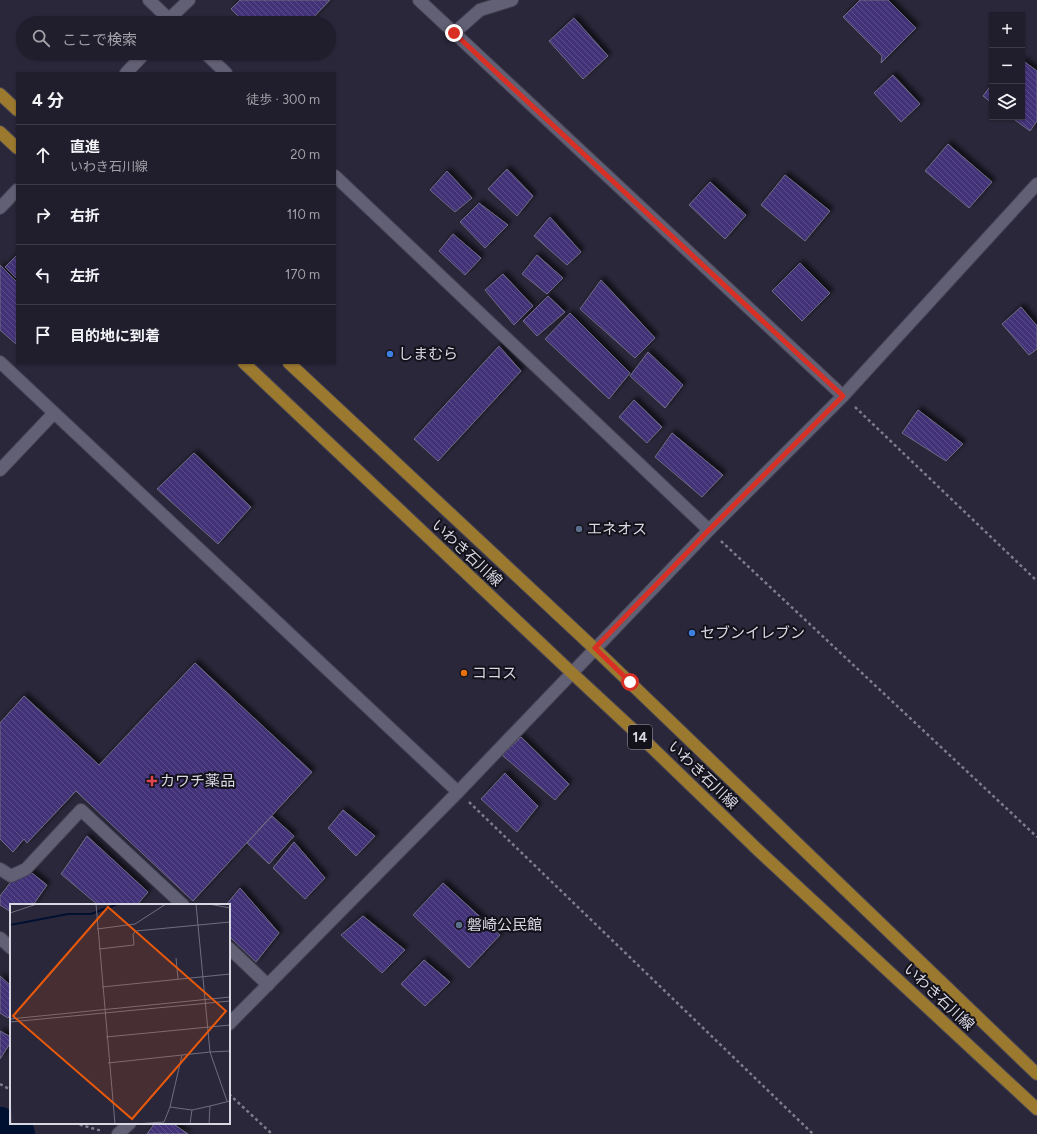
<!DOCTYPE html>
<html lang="ja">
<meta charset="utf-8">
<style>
:root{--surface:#201d2c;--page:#282634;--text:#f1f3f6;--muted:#a2a2a9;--line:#3d3b48}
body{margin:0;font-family:Figtree,"Noto Sans JP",sans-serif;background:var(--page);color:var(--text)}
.controls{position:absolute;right:12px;top:12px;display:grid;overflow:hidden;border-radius:0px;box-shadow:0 1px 3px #0004}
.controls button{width:36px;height:36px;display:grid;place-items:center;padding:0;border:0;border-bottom:1px solid var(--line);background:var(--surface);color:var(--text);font:20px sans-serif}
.stop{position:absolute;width:12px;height:12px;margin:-9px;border:3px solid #d93025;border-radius:50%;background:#fff}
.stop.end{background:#d93025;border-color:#fff;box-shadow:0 1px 4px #0008}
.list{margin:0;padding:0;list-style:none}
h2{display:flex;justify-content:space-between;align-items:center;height:52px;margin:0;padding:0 16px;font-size:17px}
h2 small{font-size:13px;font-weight:400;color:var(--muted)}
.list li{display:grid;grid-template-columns:26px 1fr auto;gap:12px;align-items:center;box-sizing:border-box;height:60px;padding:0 16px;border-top:1px solid var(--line)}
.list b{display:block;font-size:15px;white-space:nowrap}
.list p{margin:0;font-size:13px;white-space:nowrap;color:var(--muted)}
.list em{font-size:13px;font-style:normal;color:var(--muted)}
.icon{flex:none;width:22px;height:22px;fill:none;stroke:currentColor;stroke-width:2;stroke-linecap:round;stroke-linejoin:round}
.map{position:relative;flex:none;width:1037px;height:1134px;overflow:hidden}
.search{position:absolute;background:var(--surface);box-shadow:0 1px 3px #0004;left:16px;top:16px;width:320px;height:44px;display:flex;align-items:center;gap:10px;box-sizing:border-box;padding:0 14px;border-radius:22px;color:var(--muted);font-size:15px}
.panel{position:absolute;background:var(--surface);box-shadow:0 1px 3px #0004;left:16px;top:72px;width:320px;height:292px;border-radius:0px}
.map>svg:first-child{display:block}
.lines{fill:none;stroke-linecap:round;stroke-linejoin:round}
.river{stroke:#001030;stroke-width:38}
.building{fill:url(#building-back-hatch);stroke:#6e6c82;filter:url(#shadow)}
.minor-casing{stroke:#464454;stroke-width:14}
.major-casing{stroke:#464454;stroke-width:14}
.path{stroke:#7f7d8d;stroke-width:2.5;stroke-dasharray:3 3;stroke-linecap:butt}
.minor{stroke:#626075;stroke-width:12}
.major{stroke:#9b792f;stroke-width:12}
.route{stroke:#d93025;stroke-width:5}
.shop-dot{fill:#3f7fe0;stroke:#13121a;stroke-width:1.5}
.service-dot{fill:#5c6f8a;stroke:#13121a;stroke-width:1.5}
.food-dot{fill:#e8710a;stroke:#13121a;stroke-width:1.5}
.health-dot{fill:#e0444e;stroke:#13121a;stroke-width:1.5}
.labels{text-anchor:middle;stroke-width:4;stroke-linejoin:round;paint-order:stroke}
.shield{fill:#13121a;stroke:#9d9ca7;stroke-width:1}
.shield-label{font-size:14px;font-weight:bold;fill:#d8d7e4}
.poi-label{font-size:15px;fill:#d8d7e4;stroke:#13121a;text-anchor:start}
.street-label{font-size:15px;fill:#d8d7e4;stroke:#13121a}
.inset-river{fill:none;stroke:#001030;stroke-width:2}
.inset-road{fill:none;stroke:#706d7e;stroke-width:1}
.view{fill:#e8590c;fill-opacity:0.15;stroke:#e8590c;stroke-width:2}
.inset-edge{fill:none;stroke:#d8d7e4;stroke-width:2}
</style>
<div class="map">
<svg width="1037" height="1134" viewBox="0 0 1037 1134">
<defs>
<pattern id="building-back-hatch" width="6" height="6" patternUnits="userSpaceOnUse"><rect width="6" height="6" fill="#433178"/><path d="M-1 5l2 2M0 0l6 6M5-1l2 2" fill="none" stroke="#5d4e8b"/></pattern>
<filter id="shadow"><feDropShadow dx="3.5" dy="-3.5" stdDeviation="2" flood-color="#0009"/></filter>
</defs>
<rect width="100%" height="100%" fill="#2a273a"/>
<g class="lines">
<polyline class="river" points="0,1126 16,1134"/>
</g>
<g class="building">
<polygon points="240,0 330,0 308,23 245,23 231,9"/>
<polygon points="860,0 888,0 916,28 881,63 882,56 843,17"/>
<polygon points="574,18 608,56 583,79 549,41"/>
<polygon points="1022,60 1037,71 1037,121 1030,131 1011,117 1022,117"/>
<polygon points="893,75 920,104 901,122 874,93"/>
<polygon points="992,84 992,103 983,96"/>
<polygon points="948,144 992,182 969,208 925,171"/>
<polygon points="507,169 533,196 517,216 488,189"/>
<polygon points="447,171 472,198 455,212 430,190"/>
<polygon points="785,175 830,211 805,241 761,205"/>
<polygon points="710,182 746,215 725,239 689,205"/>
<polygon points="479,203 508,225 485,248 460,222"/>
<polygon points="550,217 581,252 567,265 534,236"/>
<polygon points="453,234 481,258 465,275 439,251"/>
<polygon points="17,255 17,279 5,267"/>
<polygon points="537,255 563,278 547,294 522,274"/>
<polygon points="800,263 830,293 802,321 772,291"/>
<polygon points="0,265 17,282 16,344 0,330"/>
<polygon points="503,274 533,306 514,325 485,290"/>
<polygon points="601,280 655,338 635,358 580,309"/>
<polygon points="548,296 565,312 537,336 523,321"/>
<polygon points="1021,307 1037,326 1037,349 1029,355 1002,324"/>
<polygon points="570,313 630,373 609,399 545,339"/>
<polygon points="499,346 521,371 438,461 414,439"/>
<polygon points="648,352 683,385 665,408 630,376"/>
<polygon points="634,400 662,427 647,443 619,417"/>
<polygon points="918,410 963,444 946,461 902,433"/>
<polygon points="672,433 723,475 702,497 655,457"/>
<polygon points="194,453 251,507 218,544 157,489"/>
<polygon points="195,663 312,772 193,901 76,791 27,843 24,839 13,852 0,839 0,723 24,696 99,765"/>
<polygon points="521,737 569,784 555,800 502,755"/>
<polygon points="505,773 538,806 517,832 481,799"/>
<polygon points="343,810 375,836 356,856 328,828"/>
<polygon points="272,816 294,836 269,864 247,843"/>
<polygon points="87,836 148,892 137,905 98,905 61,874"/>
<polygon points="294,842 325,878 305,899 273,868"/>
<polygon points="23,866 47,885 33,905 11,905 11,912 0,905 0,896"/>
<polygon points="443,883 500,935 469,968 413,915"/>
<polygon points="240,888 279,933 256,962 229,936 229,905 226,905"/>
<polygon points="363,916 405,950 382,973 341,935"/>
<polygon points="424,960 450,982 425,1006 401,984"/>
<polygon points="0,976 11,986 11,1014 8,1018 0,1013"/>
<polygon points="0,1031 11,1037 11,1042 0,1059"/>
<polygon points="155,1123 172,1123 188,1134 147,1134"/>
</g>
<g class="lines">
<g class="minor-casing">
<g id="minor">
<polyline points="149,0 173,23"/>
<polyline points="419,0 843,396"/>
<polyline points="168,23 169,19 189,0"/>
<polyline points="454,33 480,10 512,0"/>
<polyline points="205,53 226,73"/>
<polyline points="126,73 145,53"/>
<polyline points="335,176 709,530"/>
<polyline points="0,208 17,190"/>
<polyline points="0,362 458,792"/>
<polyline points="0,470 54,413"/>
<polyline points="0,869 11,876 26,869 81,810 183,905"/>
<polyline points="0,938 11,948"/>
<polyline points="229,948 268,985"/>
<polyline points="229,1024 458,792 709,530 843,396 1037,184"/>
<polyline points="118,1134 130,1123"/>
</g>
</g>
<g class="major-casing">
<g id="major">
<polyline points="0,94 17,110"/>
<polyline points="0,132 17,148"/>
<polyline points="244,363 572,673 642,738 759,851 1037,1109"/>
<polyline points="289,363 595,649 1037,1074"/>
</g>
</g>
<g class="path">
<polyline points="855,407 1037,581"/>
<polyline points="721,541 1037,837"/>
<polyline points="469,802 813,1134"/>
<polyline points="0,1084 11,1090"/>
<polyline points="229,1094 272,1134"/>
<polyline points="74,1123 102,1131"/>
</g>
<use href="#minor" class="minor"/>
<use href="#major" class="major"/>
</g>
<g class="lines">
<polyline class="route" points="454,33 843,396 709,530 595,648 630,682"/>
</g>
<g class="shop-dot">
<circle cx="390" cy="354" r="4"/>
<circle cx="692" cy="633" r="4"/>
</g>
<g class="service-dot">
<circle cx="579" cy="529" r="4"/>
<circle cx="459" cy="925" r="4"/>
</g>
<circle class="food-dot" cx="464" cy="673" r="4"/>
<path class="health-dot" d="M150 775h4v4h4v4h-4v4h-4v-4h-4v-4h4z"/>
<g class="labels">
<rect class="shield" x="628" y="725" width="24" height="24" rx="3"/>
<g class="shield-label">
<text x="640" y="742">14</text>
</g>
<g class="poi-label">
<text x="398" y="359">しまむら</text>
<text x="587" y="534">エネオス</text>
<text x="700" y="638">セブンイレブン</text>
<text x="472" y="678">ココス</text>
<text x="160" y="786">カワチ薬品</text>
<text x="467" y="930">磐崎公民館</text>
</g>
<g class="street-label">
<text transform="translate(467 553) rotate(43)" y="5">いわき石川線</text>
<text transform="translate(703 775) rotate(44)" y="5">いわき石川線</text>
<text transform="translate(939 997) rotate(43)" y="5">いわき石川線</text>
</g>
</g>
<g transform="translate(10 904)">
<rect width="220" height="220" fill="#2a273a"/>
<path class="inset-river" d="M0 21 58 10H81L108 0"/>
<path class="inset-road" d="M86 0 105 220M186 0 200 148 220 147M199 0 220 4M0 9 27 0M87 25 125 20 156 0M89 45 124 41 123 30 126 27 220 18M166 54 168 75M92 83 220 70M0 115 220 93M0 118 220 97M96 133 220 121M172 151 160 203 182 206 200 202M98 159 200 148 217 197M0 184 1 220M126 220 154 218 160 203M180 220 182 206M199 220 200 202 220 197"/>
<path class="view" d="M98 3 216 107 122 215 3 112Z"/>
<rect width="220" height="220" class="inset-edge"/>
</g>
</svg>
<div class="controls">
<button>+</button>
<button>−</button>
<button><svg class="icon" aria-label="layers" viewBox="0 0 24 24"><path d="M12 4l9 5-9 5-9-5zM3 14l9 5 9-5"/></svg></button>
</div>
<div class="stop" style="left:630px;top:682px"></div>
<div class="stop end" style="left:454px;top:33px"></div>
<div class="search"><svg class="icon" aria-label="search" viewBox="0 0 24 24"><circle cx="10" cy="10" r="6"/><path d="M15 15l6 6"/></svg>ここで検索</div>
<section class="panel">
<h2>4 分<small>徒歩 · 300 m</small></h2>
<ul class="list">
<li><svg class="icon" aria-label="ahead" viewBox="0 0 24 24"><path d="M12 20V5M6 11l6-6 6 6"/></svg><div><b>直進</b><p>いわき石川線</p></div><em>20 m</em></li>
<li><svg class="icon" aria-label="right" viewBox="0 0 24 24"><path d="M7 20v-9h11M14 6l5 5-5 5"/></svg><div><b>右折</b></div><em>110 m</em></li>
<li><svg class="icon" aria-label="left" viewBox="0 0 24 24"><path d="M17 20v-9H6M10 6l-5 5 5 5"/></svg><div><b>左折</b></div><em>170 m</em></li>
<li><svg class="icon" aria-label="arrive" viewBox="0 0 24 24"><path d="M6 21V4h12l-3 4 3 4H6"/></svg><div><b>目的地に到着</b></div></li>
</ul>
</section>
</div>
